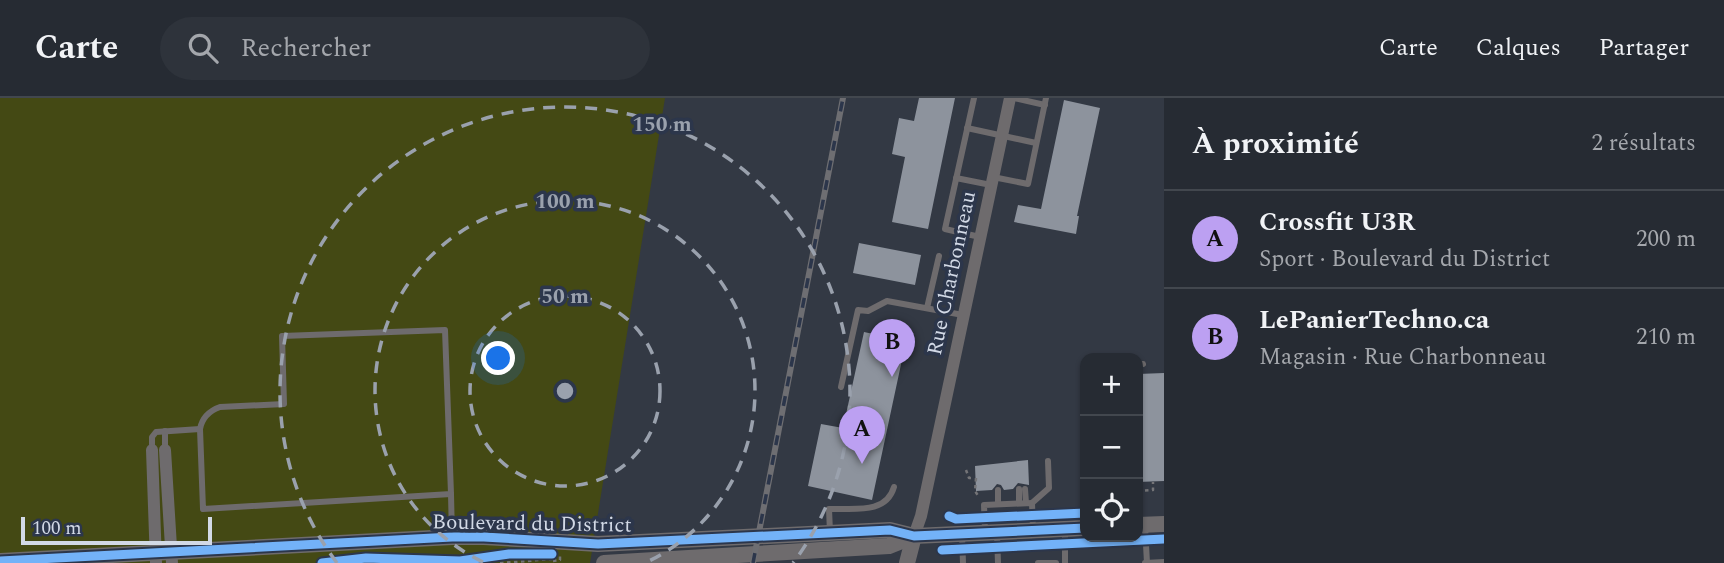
<!DOCTYPE html>
<html lang="fr">
<meta charset="utf-8">
<style>
:root{--surface:#262b33;--page:#2e333b;--text:#f1f3f6;--muted:#a4a7ac;--line:#42474e;--accent:#bca0f2}
body{margin:0;font-family:Spectral,serif;background:var(--page);color:var(--text)}
.controls{position:absolute;right:21px;bottom:21px;display:grid;overflow:hidden;border-radius:14px;box-shadow:0 2px 5px #0004}
.controls button{width:63px;height:63px;display:grid;place-items:center;padding:0;border:0;border-bottom:2px solid var(--line);background:var(--surface);color:var(--text);font:35px sans-serif}
.scale{position:absolute;left:21px;bottom:18px;width:191px;box-sizing:border-box;padding-left:7px;border:4px solid #d2d9e6;border-top:0;font-size:19px;line-height:24px;white-space:nowrap;color:#d2d9e6;-webkit-text-stroke:5px #2c364b;paint-order:stroke}
.you{position:absolute;left:499px;top:261px;width:24px;height:24px;margin:-18px;border:5px solid #fff;border-radius:50%;background:#1a73e8;box-shadow:0 0 0 10px #1a73e833}
.badge{display:grid;place-items:center;width:46px;height:46px;border-radius:50%;background:var(--accent);color:#111;font-size:23px;font-weight:700}
.pin{position:absolute;translate:-50% -58px;filter:drop-shadow(0 2px 4px #0008)}
.pin::after{content:'';position:absolute;top:37px;width:24px;height:21px;background:inherit;clip-path:polygon(0 0,100% 0,50% 100%)}
.list{margin:0;padding:0;list-style:none}
h2{display:flex;justify-content:space-between;align-items:center;height:91px;margin:0;padding:0 28px;font-size:30px}
h2 small{font-size:23px;font-weight:400;color:var(--muted)}
.list li{display:grid;grid-template-columns:46px 1fr auto;gap:21px;align-items:center;box-sizing:border-box;height:98px;padding:0 28px;border-top:2px solid var(--line)}
.list b{display:block;font-size:26px;white-space:nowrap}
.list p{margin:0;font-size:23px;white-space:nowrap;color:var(--muted)}
.list em{font-size:23px;font-style:normal;color:var(--muted)}
.icon{flex:none;width:38px;height:38px;fill:none;stroke:currentColor;stroke-width:2;stroke-linecap:round;stroke-linejoin:round}
.map{position:relative;flex:none;width:1164px;height:465px;overflow:hidden}
header{display:flex;align-items:center;gap:42px;box-sizing:border-box;height:98px;padding:0 35px;background:var(--surface);border-bottom:2px solid var(--line)}
header strong{font-size:33px}
nav{display:flex;gap:38px;margin-inline-start:auto;font-size:24px}
.search{width:490px;height:63px;background:var(--page);display:flex;align-items:center;gap:18px;box-sizing:border-box;padding:0 24px;border-radius:38px;color:var(--muted);font-size:26px}
main{display:flex}
aside{flex:1;background:var(--surface)}
.map>svg:first-child{display:block}
.green{fill:#444914}
.building{fill:#8d939d}
.lines{fill:none;stroke-linecap:round;stroke-linejoin:round}
.path{stroke:#747477;stroke-width:2.5;stroke-dasharray:3.5 3.5;stroke-linecap:butt}
.service{stroke:#6e6b6d;stroke-width:6}
.minor{stroke:#6e6b6d;stroke-width:12}
.tertiary{stroke:#6e6b6d;stroke-width:16}
.rail-casing{stroke:#6e6e72;stroke-width:6}
.rail{stroke:#2c364b;stroke-width:3.5;stroke-dasharray:10;stroke-linecap:butt}
.cycleway-casing{stroke:#2c364b;stroke-width:13}
.cycleway{stroke:#73b2f8;stroke-width:9}
.ring{fill:none;stroke:#9aa1ad;stroke-width:3.5;stroke-dasharray:12 9}
.labels{text-anchor:middle;stroke-width:7;stroke-linejoin:round;paint-order:stroke}
.street-label{font-size:21px;fill:#d2d9e6;stroke:#2c364b}
.centre{fill:#9aa1ad;stroke:#2c364b;stroke-width:3.5}
.ring-label{font-size:21px;text-anchor:middle;font-weight:bold;fill:#9aa1ad;stroke:#2c364b;stroke-width:7;stroke-linejoin:round;paint-order:stroke}
</style>
<header>
<strong>Carte</strong>
<div class="search"><svg class="icon" aria-label="search" viewBox="0 0 24 24"><circle cx="10" cy="10" r="6"/><path d="M15 15l6 6"/></svg>Rechercher</div>
<nav><a>Carte</a><a>Calques</a><a>Partager</a></nav>
</header>
<main>
<div class="map">
<svg width="1164" height="465" viewBox="0 0 1164 465">
<rect width="100%" height="100%" fill="#333944"/>
<polygon class="green" points="0,0 665,0 590,465 0,465"/>
<g class="building">
<polygon points="919,0 955,0 928,131 892,124 905,59 892,56 899,20 914,23"/>
<polygon points="1064,2 1100,10 1077,118 1079,118 1076,136 1014,124 1018,107 1041,111"/>
<polygon points="859,145 921,157 915,187 853,175"/>
<polygon points="864,234 906,243 872,402 808,388 821,326 843,330"/>
<polygon points="1164,275 1164,383 1138,384 1138,276"/>
<polygon points="1028,362 1029,387 1018,385 1013,391 1004,392 1001,387 997,386 992,392 976,393 975,368"/>
</g>
<g class="lines">
<g class="path">
<polyline points="966,372 969,380 974,380"/>
<polyline points="976,380 975,393 979,399"/>
<polyline points="1138,393 1153,392 1153,384"/>
<polyline points="553,463 560,462 560,456"/>
<polyline points="500,465 553,461"/>
</g>
<g class="service">
<polyline points="974,0 945,131 980,139"/>
<polyline points="1014,0 1045,7"/>
<polyline points="967,30 1036,45"/>
<polyline points="993,79 1028,86 1046,0"/>
<polyline points="956,80 991,87"/>
<polyline points="927,210 939,158"/>
<path d="M445 232 451 396 203 411 200 331C202 320 209 313 220 309L284 306 282 238Z"/>
<polyline points="1138,267 1143,266"/>
<polyline points="841,289 858,212 868,213 887,203 963,217"/>
<polyline points="165,333 165,352"/>
<polyline points="152,352 152,339 156,334 200,331"/>
<polyline points="1019,391 1019,405"/>
<polyline points="1025,391 1026,405"/>
<polyline points="998,392 998,406"/>
<polyline points="451,396 452,439"/>
<polyline points="1032,405 1049,390 1048,363"/>
<polyline points="1145,428 1147,465"/>
<polyline points="1065,432 1065,465"/>
<polyline points="985,433 984,407 1032,405 1033,431"/>
<path d="M830 434 829 411C853 410 886 417 894 389"/>
<polyline points="962,436 963,465"/>
<polyline points="997,436 998,465"/>
<polyline points="1038,465 1056,465"/>
<polyline points="1145,465 1164,464"/>
</g>
<g class="minor">
<polyline points="152,352 156,465"/>
<polyline points="165,352 172,465"/>
<polyline points="914,438 921,418 1010,0"/>
</g>
<g class="tertiary">
<polyline points="1138,427 1164,426"/>
<polyline points="0,463 452,439 484,439 598,446 890,432 914,438 1085,430"/>
<polyline points="604,465 889,448 914,438"/>
<polyline points="907,465 914,438"/>
</g>
<g class="rail-casing">
<polyline id="rail" points="753,465 843,0"/>
</g>
<use href="#rail" class="rail"/>
<g class="cycleway-casing">
<g id="cycleway">
<polyline points="949,418 956,421 1085,415"/>
<polyline points="942,452 1164,441"/>
<polyline points="0,463 452,439 484,439 598,446 890,432 914,438 1085,430"/>
<polyline points="322,465 366,460 460,463 509,456 552,456"/>
</g>
</g>
<use href="#cycleway" class="cycleway"/>
</g>
<g class="ring">
<circle cx="565" cy="293" r="95"/>
<path d="M483 464A190 190 0 1 1 647 464"/>
<path d="M337 465A285 285 0 1 1 793 465"/>
</g>
<g class="labels">
<g class="street-label">
<text transform="translate(951 175) rotate(-78)" y="7">Rue Charbonneau</text>
<text transform="translate(532 425) rotate(1)" y="7">Boulevard du District</text>
</g>
</g>
<circle cx="565" cy="293" r="10" class="centre"/>
<g class="ring-label">
<text x="662" y="33">150 m</text>
<text x="565" y="110">100 m</text>
<text x="565" y="205">50 m</text>
</g>
</svg>
<div class="controls">
<button>+</button>
<button>−</button>
<button><svg class="icon" aria-label="locate" viewBox="0 0 24 24"><circle cx="12" cy="12" r="6"/><path d="M12 2v4M12 18v4M2 12h4M18 12h4"/></svg></button>
</div>
<div class="scale">100 m</div>
<div class="you"></div>
<div class="pin badge" style="left:862px;top:366px">A</div>
<div class="pin badge" style="left:892px;top:279px">B</div>
</div>
<aside>
<h2>À proximité<small>2 résultats</small></h2>
<ul class="list">
<li><span class="badge">A</span><div><b>Crossfit U3R</b><p>Sport · Boulevard du District</p></div><em>200 m</em></li>
<li><span class="badge">B</span><div><b>LePanierTechno.ca</b><p>Magasin · Rue Charbonneau</p></div><em>210 m</em></li>
</ul>
</aside>
</main>
